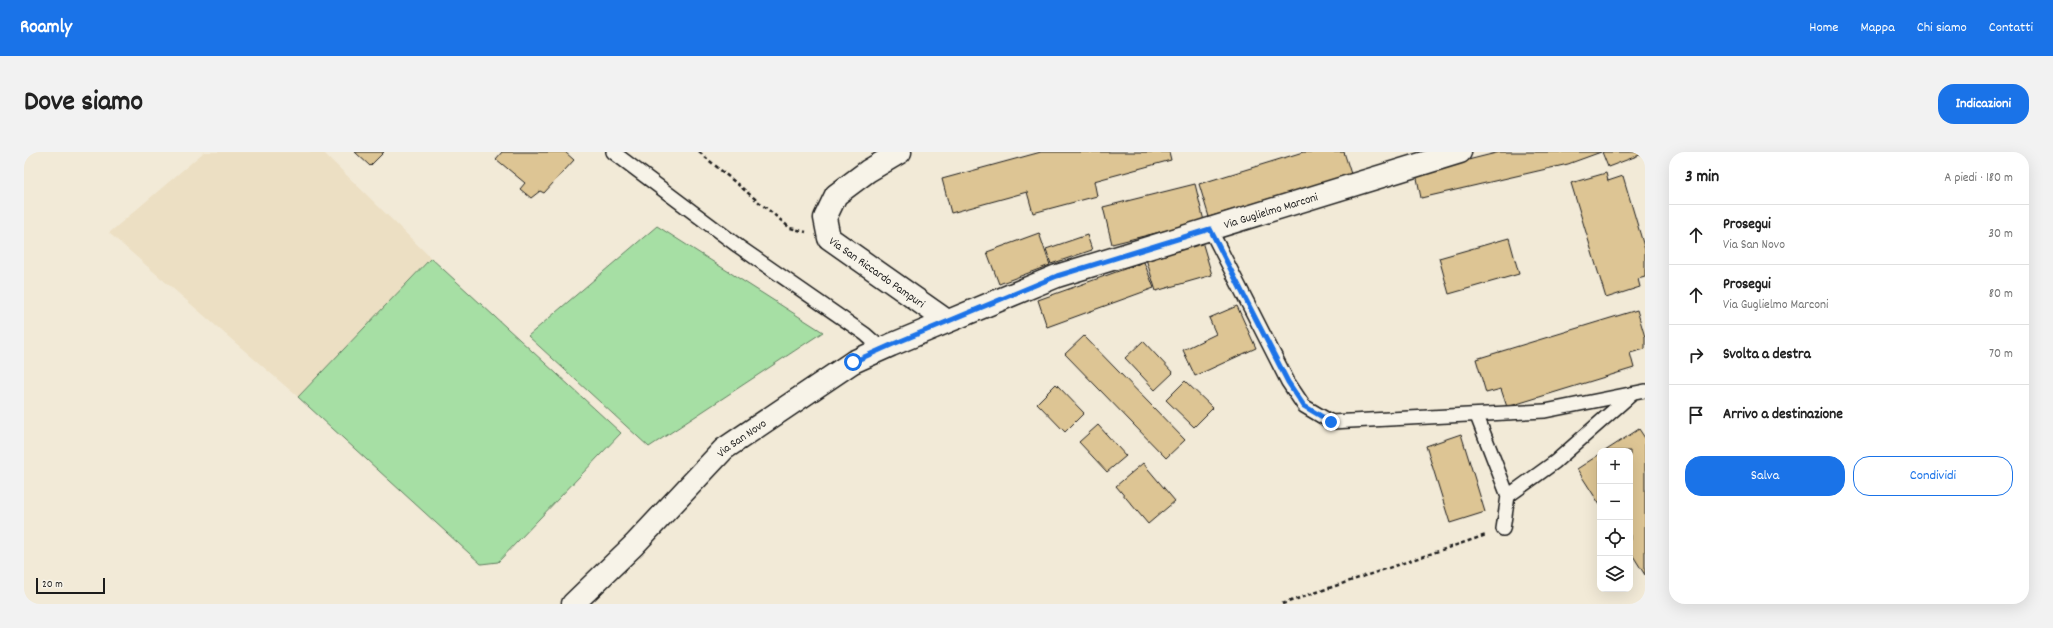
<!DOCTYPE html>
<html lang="it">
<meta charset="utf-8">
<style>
:root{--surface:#fff;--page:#f2f2f2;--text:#222;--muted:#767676;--line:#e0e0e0;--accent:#1a73e8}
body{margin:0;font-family:Dekko,sans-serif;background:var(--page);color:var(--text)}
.controls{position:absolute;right:12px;bottom:12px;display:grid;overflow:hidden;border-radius:8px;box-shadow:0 4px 16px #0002}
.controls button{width:36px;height:36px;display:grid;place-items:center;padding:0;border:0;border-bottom:1px solid var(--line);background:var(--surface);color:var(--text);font:20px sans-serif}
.scale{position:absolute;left:12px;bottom:10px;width:69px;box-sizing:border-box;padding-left:4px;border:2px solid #1c1c1c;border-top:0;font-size:11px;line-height:14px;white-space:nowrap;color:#1c1c1c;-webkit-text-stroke:3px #f7f3e8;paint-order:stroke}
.stop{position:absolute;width:12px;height:12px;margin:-9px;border:3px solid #1a73e8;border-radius:50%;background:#fff}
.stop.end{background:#1a73e8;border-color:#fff;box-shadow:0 1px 4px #0008}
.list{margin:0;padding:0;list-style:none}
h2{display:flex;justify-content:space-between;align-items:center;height:52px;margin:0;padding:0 16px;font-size:17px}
h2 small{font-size:13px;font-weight:400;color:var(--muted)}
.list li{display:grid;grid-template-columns:26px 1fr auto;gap:12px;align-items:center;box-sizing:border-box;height:60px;padding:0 16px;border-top:1px solid var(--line)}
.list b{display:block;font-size:15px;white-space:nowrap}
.list p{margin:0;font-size:13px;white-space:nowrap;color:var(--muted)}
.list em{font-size:13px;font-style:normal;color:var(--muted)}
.actions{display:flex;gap:8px;padding:12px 16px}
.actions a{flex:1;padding:9px 0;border:1px solid var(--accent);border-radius:16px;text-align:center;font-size:14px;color:var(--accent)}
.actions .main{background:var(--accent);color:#fff}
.icon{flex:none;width:22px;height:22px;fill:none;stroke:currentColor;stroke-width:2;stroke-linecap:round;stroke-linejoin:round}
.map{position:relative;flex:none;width:1621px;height:452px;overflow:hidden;border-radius:16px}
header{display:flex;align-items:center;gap:24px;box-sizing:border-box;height:56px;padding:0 20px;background:var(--accent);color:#fff}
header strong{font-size:19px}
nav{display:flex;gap:22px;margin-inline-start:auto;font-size:14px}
.intro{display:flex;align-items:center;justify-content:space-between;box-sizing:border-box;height:96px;padding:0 24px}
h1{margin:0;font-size:28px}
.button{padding:10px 18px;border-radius:16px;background:var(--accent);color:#fff;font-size:14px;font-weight:700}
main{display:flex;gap:24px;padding:0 24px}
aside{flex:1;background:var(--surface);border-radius:16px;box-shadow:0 4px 16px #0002}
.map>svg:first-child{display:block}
.built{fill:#ecdfc3}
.green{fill:#a6dfa4;stroke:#617e60}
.building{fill:#ddc594;stroke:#1c1c1c}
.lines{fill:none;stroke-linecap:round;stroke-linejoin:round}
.lane-casing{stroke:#1c1c1c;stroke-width:16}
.street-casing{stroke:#1c1c1c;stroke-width:25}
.secondary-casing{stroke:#1c1c1c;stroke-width:25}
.path{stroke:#1c1c1c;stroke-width:2.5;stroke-dasharray:4 3;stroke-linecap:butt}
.lane{stroke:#f7f3e8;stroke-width:13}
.street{stroke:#f7f3e8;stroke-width:22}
.secondary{stroke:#f7f3e8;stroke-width:22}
.route{stroke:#1a73e8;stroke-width:5}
.labels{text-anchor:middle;stroke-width:3;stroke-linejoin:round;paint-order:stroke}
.street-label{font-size:12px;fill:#1c1c1c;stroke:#f7f3e8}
</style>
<header>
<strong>Roamly</strong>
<nav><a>Home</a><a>Mappa</a><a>Chi siamo</a><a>Contatti</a></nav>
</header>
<div class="intro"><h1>Dove siamo</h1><a class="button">Indicazioni</a></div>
<main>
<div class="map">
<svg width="1621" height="452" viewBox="0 0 1621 452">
<rect width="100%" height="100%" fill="#f2ead7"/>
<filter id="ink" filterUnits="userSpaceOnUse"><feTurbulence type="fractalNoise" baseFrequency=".025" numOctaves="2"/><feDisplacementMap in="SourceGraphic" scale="8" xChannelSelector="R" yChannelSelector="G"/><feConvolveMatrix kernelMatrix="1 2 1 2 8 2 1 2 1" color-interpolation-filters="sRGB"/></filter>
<g filter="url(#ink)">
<polygon class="built" points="180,0 299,0 407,106 274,245 85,81"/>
<g class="green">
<polygon points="633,74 799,180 625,295 504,184"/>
<polygon points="407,106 597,281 474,410 457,412 274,245"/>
</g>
<g class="building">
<polygon points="331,0 360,0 346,14"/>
<polygon points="478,0 541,0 550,8 520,41 516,39 507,46 496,37 501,31 472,7"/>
<polygon points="1017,0 1145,0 1147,8 1070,29 1073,44 1009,61 1003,40 927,61 918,27"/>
<polygon points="1279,0 1320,0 1327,22 1185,65 1175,32"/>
<polygon points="1476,0 1577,0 1544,12 1397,46 1392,21"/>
<polygon points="1578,0 1620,0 1621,1 1584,15"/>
<polygon points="1582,21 1584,29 1599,24 1621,98 1621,125 1614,127 1616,135 1582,146 1547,31"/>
<polygon points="1171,32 1180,69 1088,92 1079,55"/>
<polygon points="1015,81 1026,113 975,132 963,100"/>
<polygon points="1063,83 1068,98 1027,112 1022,97"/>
<polygon points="1177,86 1188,123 1132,139 1122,107"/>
<polygon points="1485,86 1495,122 1425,142 1415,106"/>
<polygon points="1120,110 1130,136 1023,175 1014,148"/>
<polygon points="1213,154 1232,196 1171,224 1159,198 1192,182 1185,166"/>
<polygon points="1613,158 1621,185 1621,197 1606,201 1610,216 1483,255 1477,237 1462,241 1452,207"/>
<polygon points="1060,184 1161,288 1142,306 1041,202"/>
<polygon points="1119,189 1149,221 1131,238 1101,206"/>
<polygon points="1161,229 1189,256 1170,275 1142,248"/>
<polygon points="1032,232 1060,261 1041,280 1013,251"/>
<polygon points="1074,273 1102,304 1083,320 1055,290"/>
<polygon points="1615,277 1621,286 1621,423 1606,399 1606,299 1581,299"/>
<polygon points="1437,282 1461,360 1426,371 1402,294"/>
<polygon points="1576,302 1576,353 1553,317"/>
<polygon points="1119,311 1151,349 1124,372 1092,334"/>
</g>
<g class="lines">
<g class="lane-casing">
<g id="lane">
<polyline points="589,0 714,94 841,182 858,197"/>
<polyline points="1186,77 1264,230 1280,254 1307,270 1521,259 1621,239"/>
<polyline points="1453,264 1484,344 1479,377"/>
<polyline points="1484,344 1531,310 1608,242"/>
</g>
</g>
<g class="street-casing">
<g id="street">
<path id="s1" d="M876 0 844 19 812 43 801 66 805 86 923 169"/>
</g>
</g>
<g class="secondary-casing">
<g id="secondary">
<path id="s2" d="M549 452 610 393 700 297 829 210 867 193 1033 124 1436 0"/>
</g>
</g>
<g class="path">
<polyline points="675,0 766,76 782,80"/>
<polyline points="1258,452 1462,383"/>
</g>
<use href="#lane" class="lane"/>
<use href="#street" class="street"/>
<use href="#secondary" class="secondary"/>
</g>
</g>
<g class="lines" filter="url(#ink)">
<polyline class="route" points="829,210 867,193 1033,124 1186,77 1264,230 1280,254 1307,270"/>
</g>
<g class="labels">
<g class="street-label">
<text dy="4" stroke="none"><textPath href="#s2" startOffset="817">Via Guglielmo Marconi</textPath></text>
<text dy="4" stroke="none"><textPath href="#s1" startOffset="182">Via San Riccardo Pampuri</textPath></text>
<text dy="4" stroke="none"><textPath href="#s2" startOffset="237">Via San Novo</textPath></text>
</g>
</g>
</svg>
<div class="controls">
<button>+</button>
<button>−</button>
<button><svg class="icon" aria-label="locate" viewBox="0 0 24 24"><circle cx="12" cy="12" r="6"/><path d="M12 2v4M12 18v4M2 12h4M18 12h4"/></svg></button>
<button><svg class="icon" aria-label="layers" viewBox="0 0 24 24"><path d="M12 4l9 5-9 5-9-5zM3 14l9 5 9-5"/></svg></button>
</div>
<div class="scale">20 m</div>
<div class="stop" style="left:829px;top:210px"></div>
<div class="stop end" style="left:1307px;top:270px"></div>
</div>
<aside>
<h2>3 min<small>A piedi · 180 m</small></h2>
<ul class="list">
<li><svg class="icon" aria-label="ahead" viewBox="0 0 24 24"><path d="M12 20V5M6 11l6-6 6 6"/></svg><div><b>Prosegui</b><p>Via San Novo</p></div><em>30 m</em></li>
<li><svg class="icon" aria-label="ahead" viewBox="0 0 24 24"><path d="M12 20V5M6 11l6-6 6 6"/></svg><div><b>Prosegui</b><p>Via Guglielmo Marconi</p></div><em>80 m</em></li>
<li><svg class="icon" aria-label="right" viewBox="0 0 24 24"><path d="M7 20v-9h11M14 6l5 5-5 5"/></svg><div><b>Svolta a destra</b></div><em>70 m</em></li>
<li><svg class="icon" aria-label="arrive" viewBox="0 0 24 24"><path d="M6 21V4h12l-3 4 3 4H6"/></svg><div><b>Arrivo a destinazione</b></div></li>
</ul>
<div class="actions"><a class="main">Salva</a><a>Condividi</a></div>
</aside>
</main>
